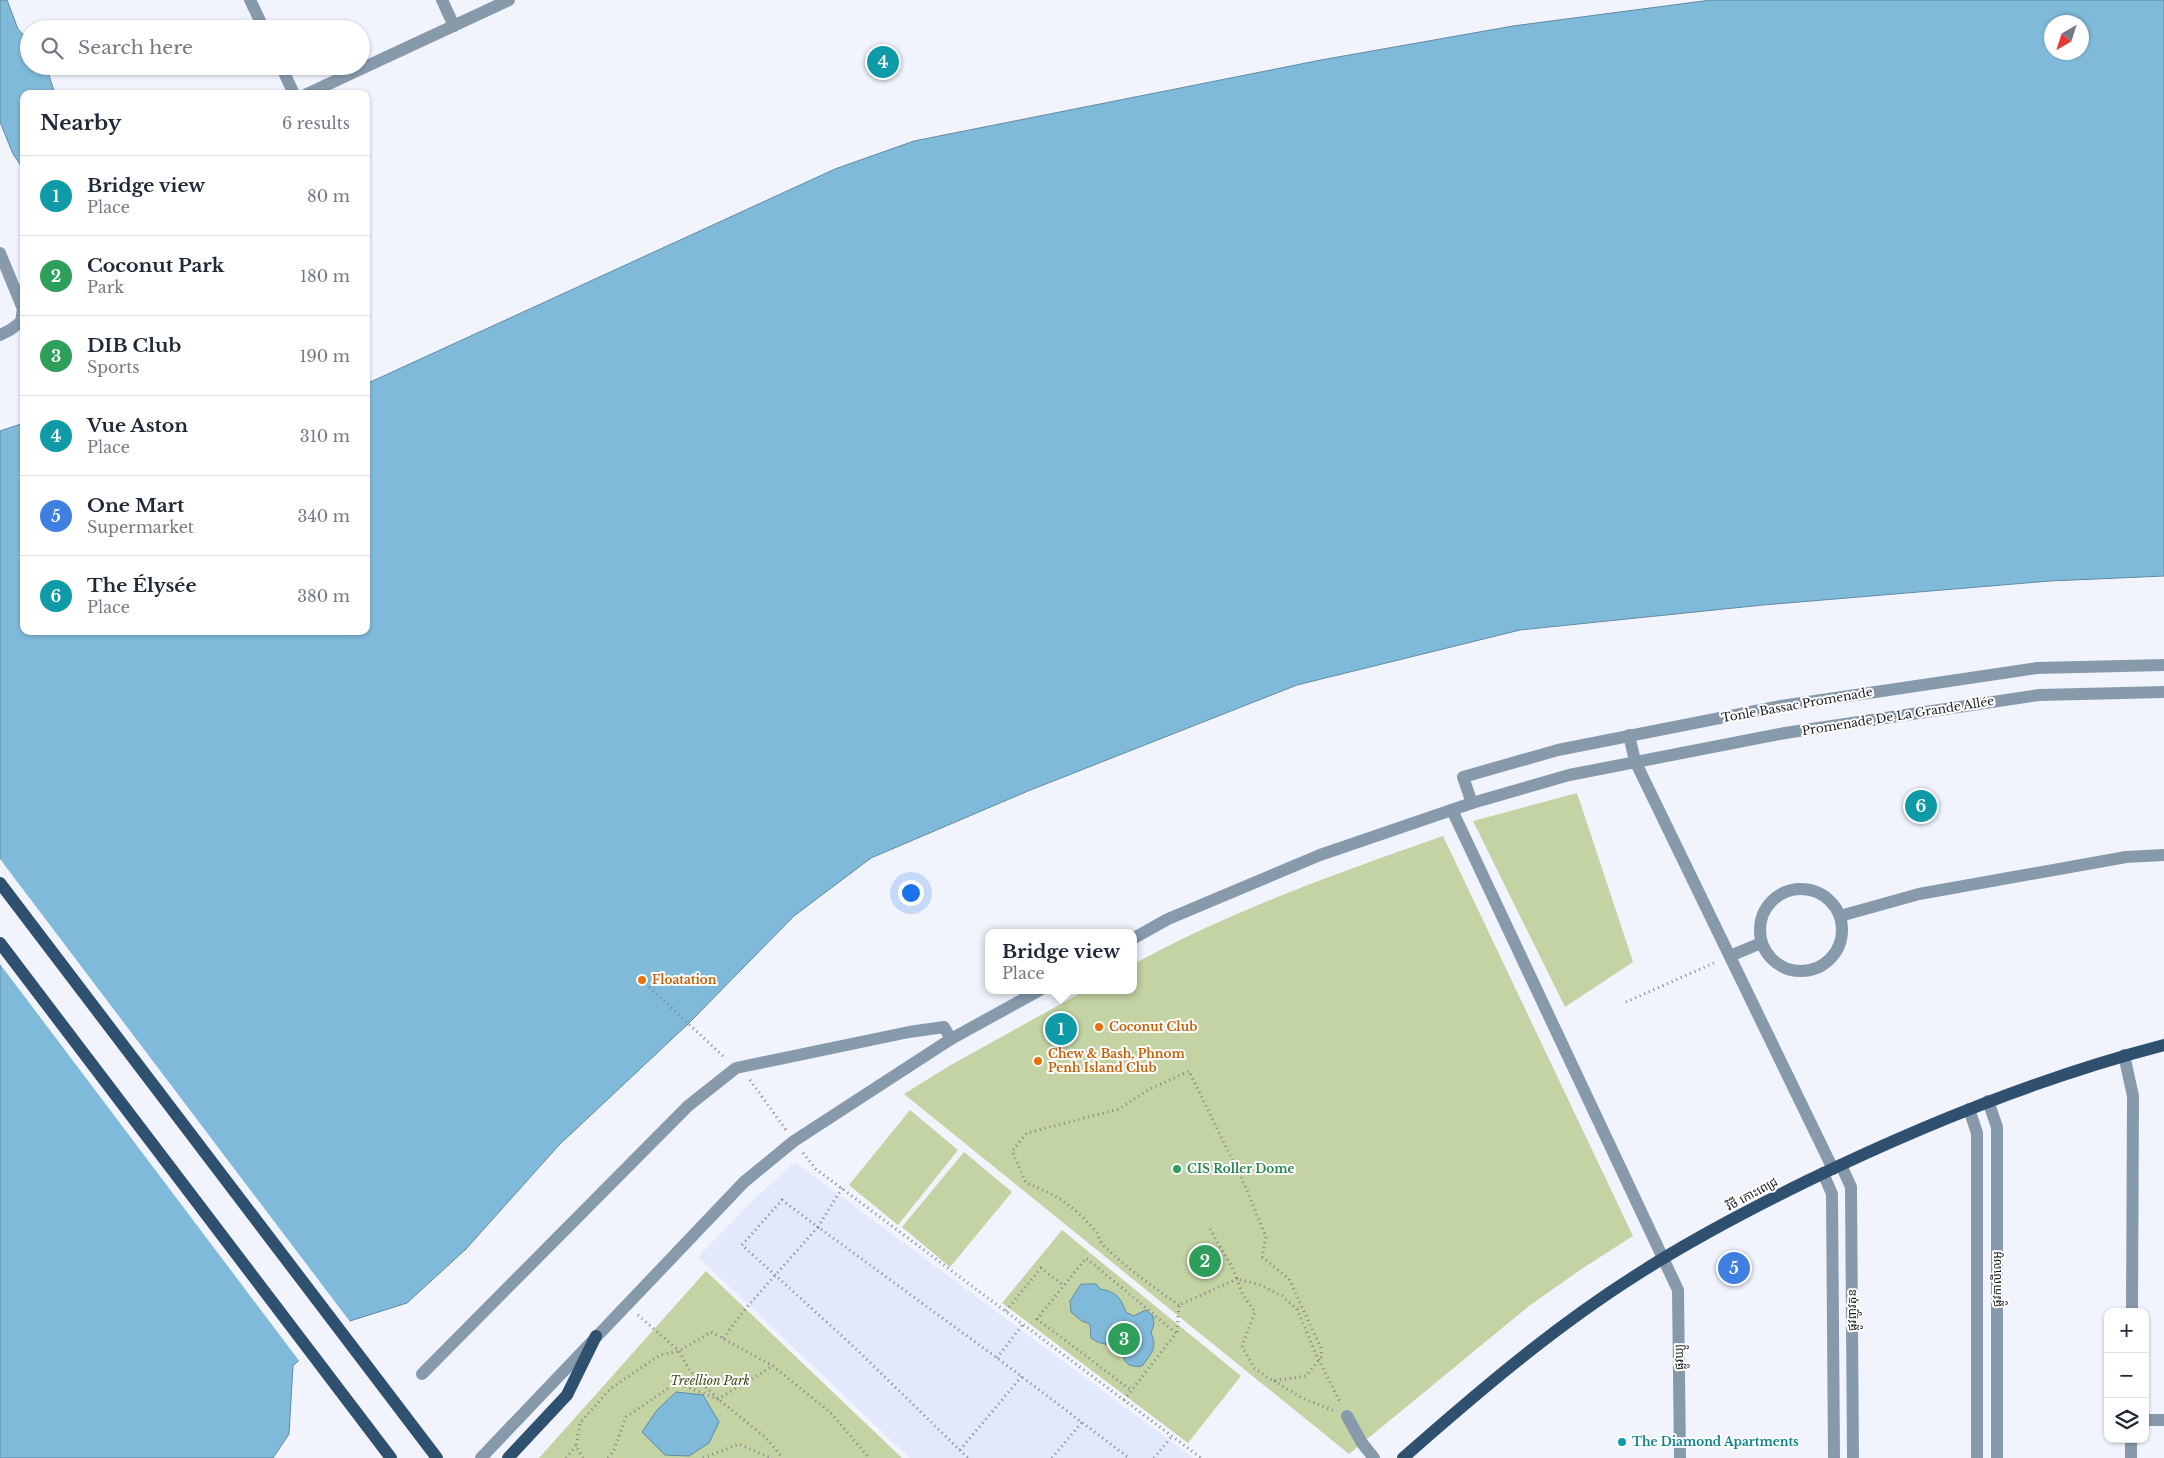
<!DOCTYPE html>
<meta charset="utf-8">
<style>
:root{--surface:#fff;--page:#f2f2f3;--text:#1f2937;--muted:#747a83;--line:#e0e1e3;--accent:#715327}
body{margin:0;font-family:"Libre Baskerville","Noto Sans Khmer",serif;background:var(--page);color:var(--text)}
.controls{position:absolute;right:15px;bottom:15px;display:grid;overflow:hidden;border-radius:10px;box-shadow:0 1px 4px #0004}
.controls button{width:45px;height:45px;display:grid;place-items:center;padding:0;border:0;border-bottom:1px solid var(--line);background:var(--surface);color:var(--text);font:25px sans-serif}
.compass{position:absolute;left:2044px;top:15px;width:45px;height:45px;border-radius:50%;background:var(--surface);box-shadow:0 1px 4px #0004;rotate:219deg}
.you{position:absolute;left:910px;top:892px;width:18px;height:18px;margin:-12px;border:4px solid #fff;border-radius:50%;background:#1a73e8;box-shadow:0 0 0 8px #1a73e833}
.badge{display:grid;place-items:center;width:32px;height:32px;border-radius:50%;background:var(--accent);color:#fff;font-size:16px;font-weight:700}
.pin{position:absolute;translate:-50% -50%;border:2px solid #fff;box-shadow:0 1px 5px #0006}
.popup{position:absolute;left:985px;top:929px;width:152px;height:65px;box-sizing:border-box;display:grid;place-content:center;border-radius:10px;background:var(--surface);filter:drop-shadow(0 1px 4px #0005);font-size:16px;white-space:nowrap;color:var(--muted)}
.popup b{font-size:19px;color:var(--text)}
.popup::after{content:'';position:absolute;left:50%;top:100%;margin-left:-10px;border:10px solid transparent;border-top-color:var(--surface)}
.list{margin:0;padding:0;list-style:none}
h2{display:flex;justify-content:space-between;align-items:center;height:65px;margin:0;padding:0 20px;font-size:21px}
h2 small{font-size:16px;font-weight:400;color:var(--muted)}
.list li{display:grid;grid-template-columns:32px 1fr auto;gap:15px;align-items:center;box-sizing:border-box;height:80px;padding:0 20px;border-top:1px solid var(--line)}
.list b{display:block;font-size:19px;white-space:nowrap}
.list p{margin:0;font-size:16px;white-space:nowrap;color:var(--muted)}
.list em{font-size:16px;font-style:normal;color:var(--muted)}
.icon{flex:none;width:28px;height:28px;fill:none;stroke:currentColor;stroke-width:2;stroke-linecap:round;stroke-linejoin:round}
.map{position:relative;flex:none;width:2164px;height:1458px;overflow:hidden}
.search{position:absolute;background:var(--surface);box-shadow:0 1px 4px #0004;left:20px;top:20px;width:350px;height:55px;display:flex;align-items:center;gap:12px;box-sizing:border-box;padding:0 18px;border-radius:28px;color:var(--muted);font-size:19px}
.panel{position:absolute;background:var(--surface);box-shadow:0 1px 4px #0004;left:20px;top:90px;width:350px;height:545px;border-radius:10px}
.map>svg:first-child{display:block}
.built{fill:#e3e9fc}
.green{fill:#c3d3a3}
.water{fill:#80bada;stroke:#618aa2;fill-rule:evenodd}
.pier{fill:#f1f4fd}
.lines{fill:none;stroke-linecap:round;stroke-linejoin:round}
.path{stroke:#82848a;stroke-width:3;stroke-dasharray:1 4;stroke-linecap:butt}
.minor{stroke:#879aac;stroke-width:12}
.major{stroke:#2f516f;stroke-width:12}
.path-bridge{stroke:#82848a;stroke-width:3;stroke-dasharray:1 4;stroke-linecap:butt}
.food-dot{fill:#e8710a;stroke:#fff;stroke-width:2}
.leisure-dot{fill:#2e9e5b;stroke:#fff;stroke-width:2}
.culture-dot{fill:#0f9aa8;stroke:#fff;stroke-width:2}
.labels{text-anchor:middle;stroke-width:4;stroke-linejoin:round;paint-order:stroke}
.street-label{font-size:12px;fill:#1a1b1f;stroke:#fff}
.food-label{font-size:12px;font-weight:bold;fill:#c56008;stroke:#fff;text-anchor:start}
.leisure-label{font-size:12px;font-weight:bold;fill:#27864d;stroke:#fff;text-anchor:start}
.park-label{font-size:12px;font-style:italic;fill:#3a490d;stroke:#fff}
.culture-label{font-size:12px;font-weight:bold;fill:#0d838f;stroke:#fff;text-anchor:start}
</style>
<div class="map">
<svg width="2164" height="1458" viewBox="0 0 2164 1458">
<rect width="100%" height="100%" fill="#f1f4fd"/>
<polygon class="built" points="795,1162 1193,1458 910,1458 698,1257 754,1199"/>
<g class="green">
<polygon points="1577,793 1633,962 1565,1007 1473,821"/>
<path d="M1443 836 1633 1236 1583 1268 1529 1306 1349 1454 904 1094 949 1066 1086 990H1134V964C1232 910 1338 873 1443 836Z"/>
<polygon points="910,1110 958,1150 898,1225 849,1185"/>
<polygon points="964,1152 1012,1192 950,1267 902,1227"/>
<polygon points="1062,1230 1241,1376 1188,1443 1002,1303"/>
<polygon points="706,1271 902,1458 539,1458"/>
</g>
<g class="water">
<polygon points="0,0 7,0 18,29 29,41 29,66 46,66 55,94 24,94 24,170 13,154 0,122"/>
<path d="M1711 0H2164V576L2050 581 1763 605 1520 630 1297 685 1028 791 871 858 794 916 689 1023 559 1145 466 1249 407 1303 350 1321 317 1342 293 1366 289 1434 273 1458H0V431L24 423V631H366V384L835 169 914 141 1321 60 1513 26ZM2052 22H2082V52H2052Z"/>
<path d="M1081 1284H1096L1100 1289C1117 1292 1120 1297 1126 1312L1133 1316 1146 1310 1153 1316 1154 1324 1151 1333C1158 1348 1151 1354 1142 1366 1119 1369 1127 1352 1116 1347 1107 1342 1101 1346 1091 1338L1090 1324 1082 1321 1071 1312 1070 1301Z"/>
<polygon points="676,1392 703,1395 719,1422 709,1443 689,1456 665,1455 642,1432 657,1410"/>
</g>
<polygon class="pier" points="0,859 351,1323 319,1344 300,1362 0,964"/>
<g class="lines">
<g class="path">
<polyline points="642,980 725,1058"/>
<polyline points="1626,1002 1716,962"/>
<polyline points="750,1080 786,1130"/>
<polyline points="803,1153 816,1169 1201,1458"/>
<polyline points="842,1188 818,1227 782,1200 742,1245 852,1345 968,1458"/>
<polyline points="1210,1229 1232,1267 1237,1279 1260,1285 1282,1296 1297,1309 1315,1352 1341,1404"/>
<path d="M1179 1305C1153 1287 1127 1268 1104 1246 1099 1241 1099 1235 1095 1230 1072 1205 1058 1195 1026 1183L1012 1151 1027 1133 1119 1109 1148 1090 1189 1071 1246 1188 1266 1237 1262 1257"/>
<polyline points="1006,1311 1041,1268 1064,1286"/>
<polyline points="638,1315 679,1351 690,1371 718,1399 765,1437 783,1458"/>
<polyline points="1177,1332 1179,1305 1237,1279 1243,1295 1255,1312 1242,1346 1254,1368 1273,1381 1306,1376"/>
<polyline points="723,1338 746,1308 818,1227 997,1358 1129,1458"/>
<polyline points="997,1358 1023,1324"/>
<polyline points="1274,1381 1302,1398 1335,1411"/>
<polyline points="1124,1400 1176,1333 1086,1258 1037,1319 1131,1390"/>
<polyline points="960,1450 1022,1376"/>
<polyline points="566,1458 576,1446"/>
<polyline points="583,1458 576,1446 580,1423 610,1389 660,1355 679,1351 711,1332 773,1366 831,1413 869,1458"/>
<polyline points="608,1458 614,1450 626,1417 676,1383 718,1399 773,1366"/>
<polyline points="703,1458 739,1444 771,1458"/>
<polyline points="1052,1458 1082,1422"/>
<polyline points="1154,1458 1172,1436"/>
</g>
<g class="minor">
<polyline points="250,0 264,29"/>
<polyline points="442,0 454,26"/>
<polyline points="281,66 294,94"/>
<polyline points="307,94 509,0"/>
<polyline points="0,253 23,309 21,322 10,330 0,335"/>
<polyline points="1629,735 1635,761 1833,1169"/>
<polyline points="1472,803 1463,777 1558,750 1781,706 2037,668 2164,665"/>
<polyline points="1452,810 1678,1290 1680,1458"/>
<circle cx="1801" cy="930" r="41"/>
<polyline points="1840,916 1919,894 2126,857 2164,855"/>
<polyline points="1134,938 1168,919 1320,855 1472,803 1569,775 1785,733 2039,695 2164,692"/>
<polyline points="1730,956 1761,943"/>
<polyline points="2124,1055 2133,1096 2132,1312"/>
<polyline points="1988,1101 1997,1127 1997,1458"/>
<polyline points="1969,1109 1977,1133 1977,1458"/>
<polyline points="1841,1165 1851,1187 1853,1458"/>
<polyline points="1823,1173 1832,1194 1834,1458"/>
<polyline points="422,1374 688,1106 736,1068 909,1032 944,1027 951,1039"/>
<polyline points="1347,1416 1362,1443 1374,1458"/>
<polyline points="2145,1420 2164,1420"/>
<polyline points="481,1458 744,1182 794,1141 951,1039 1040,990"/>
<polyline points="2131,1458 2131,1439"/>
</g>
<g class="major">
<polyline points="0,883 437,1458"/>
<polyline points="0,943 391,1458"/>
<polyline points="508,1458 567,1395 596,1336"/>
<path d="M1403 1458C1478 1392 1554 1327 1638 1274 1692 1239 1750 1209 1807 1181 1922 1125 2041 1077 2164 1045"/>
</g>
<polyline class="path-bridge" points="1262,1257 1289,1279 1321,1348 1322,1356 1306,1376"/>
</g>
<g class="food-dot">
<circle cx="642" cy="980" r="5"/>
<circle cx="1099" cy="1027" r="5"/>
<circle cx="1038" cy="1061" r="5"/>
</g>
<circle class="leisure-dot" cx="1177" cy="1169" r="5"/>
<circle class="culture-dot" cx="1622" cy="1442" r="5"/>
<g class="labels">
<g class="street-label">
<text transform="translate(1797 705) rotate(-10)" y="4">Tonle Bassac Promenade</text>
<text transform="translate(1898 716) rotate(-9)" y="4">Promenade De La Grande Allée</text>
<text transform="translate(1752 1194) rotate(-28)" y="4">វិថី កោះពេជ្រ</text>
<text transform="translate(1997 1279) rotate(-90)" y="4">ផ្លូវកាលីលេអូ</text>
<text transform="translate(1852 1310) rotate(-90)" y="4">ផ្លូវញូវតុន</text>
<text transform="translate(1679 1357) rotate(-91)" y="4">ផ្លូវឃ្យូ</text>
</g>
<g class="food-label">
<text x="652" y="984">Floatation</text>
<text x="1109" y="1031">Coconut Club</text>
<text x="1048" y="1058">Chew &amp; Bash, Phnom<tspan x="1048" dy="14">Penh Island Club</tspan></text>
</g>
<g class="leisure-label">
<text x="1187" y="1173">CIS Roller Dome</text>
</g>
<g class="park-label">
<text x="710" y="1385">Treellion Park</text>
</g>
<g class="culture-label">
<text x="1632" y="1446">The Diamond Apartments</text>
</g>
</g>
</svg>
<div class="controls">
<button>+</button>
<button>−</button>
<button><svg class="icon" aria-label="layers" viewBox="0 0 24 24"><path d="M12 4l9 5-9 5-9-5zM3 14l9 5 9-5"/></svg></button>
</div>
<svg class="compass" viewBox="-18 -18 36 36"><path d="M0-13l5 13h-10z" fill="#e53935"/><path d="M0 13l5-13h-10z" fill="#747a83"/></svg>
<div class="you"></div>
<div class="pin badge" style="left:1061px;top:1029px;background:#0f9aa8">1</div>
<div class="popup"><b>Bridge view</b>Place</div>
<div class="pin badge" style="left:1205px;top:1261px;background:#2e9e5b">2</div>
<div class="pin badge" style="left:1124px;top:1339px;background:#2e9e5b">3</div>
<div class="pin badge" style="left:883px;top:62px;background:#0f9aa8">4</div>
<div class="pin badge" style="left:1734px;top:1268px;background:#3f7fe0">5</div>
<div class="pin badge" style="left:1921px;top:806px;background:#0f9aa8">6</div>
<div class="search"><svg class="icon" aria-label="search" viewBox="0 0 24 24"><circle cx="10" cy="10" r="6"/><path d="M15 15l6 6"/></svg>Search here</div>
<section class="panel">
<h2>Nearby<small>6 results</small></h2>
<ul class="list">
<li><span class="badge" style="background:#0f9aa8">1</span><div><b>Bridge view</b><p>Place</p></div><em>80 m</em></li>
<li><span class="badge" style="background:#2e9e5b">2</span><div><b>Coconut Park</b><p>Park</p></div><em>180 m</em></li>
<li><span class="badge" style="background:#2e9e5b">3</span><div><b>DIB Club</b><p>Sports</p></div><em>190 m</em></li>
<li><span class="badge" style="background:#0f9aa8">4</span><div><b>Vue Aston</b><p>Place</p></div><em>310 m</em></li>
<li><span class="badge" style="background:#3f7fe0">5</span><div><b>One Mart</b><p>Supermarket</p></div><em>340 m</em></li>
<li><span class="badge" style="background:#0f9aa8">6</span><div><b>The Élysée</b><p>Place</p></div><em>380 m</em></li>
</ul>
</section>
</div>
